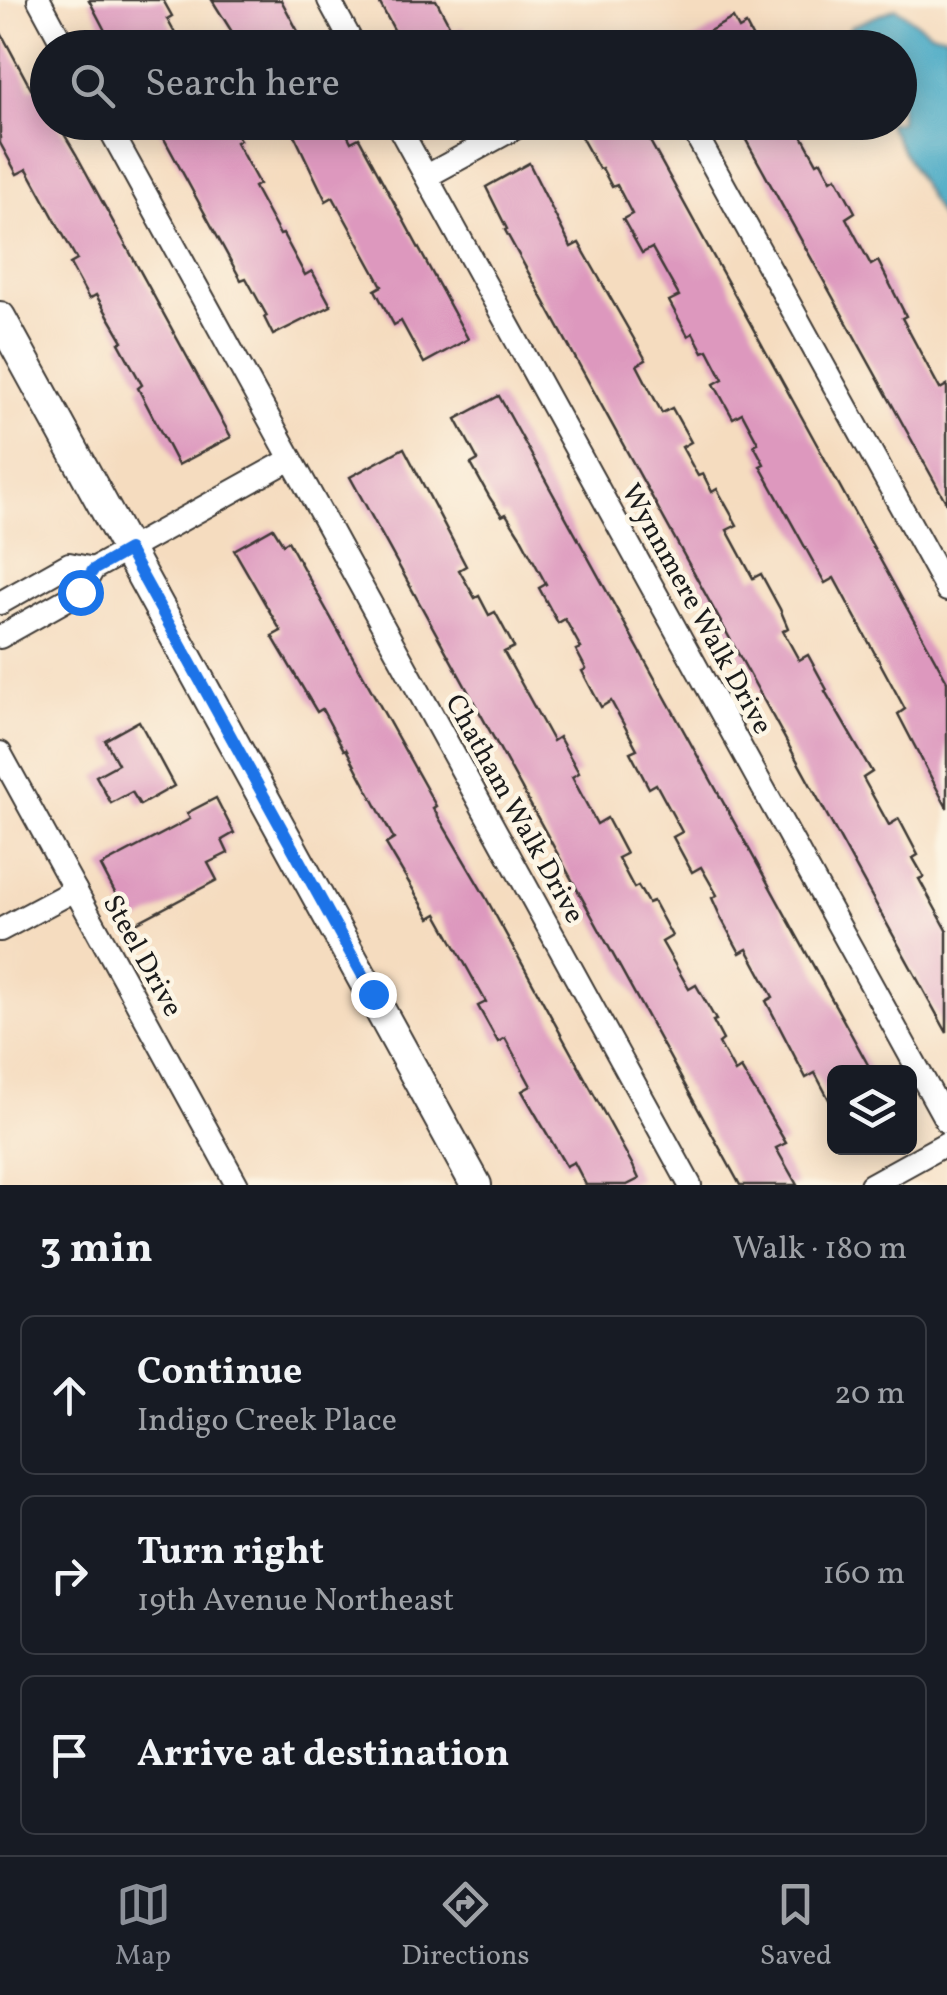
<!DOCTYPE html>
<meta charset="utf-8">
<style>
:root{--surface:#171b24;--page:#242831;--text:#f1f3f6;--muted:#9ea1a6;--line:#363941;--accent:#8c9099}
body{margin:0;font-family:Vollkorn,serif;background:var(--page);color:var(--text)}
.controls{position:absolute;right:30px;bottom:30px;display:grid;overflow:hidden;border-radius:15px;box-shadow:0 5px 25px #0003}
.controls button{width:90px;height:90px;display:grid;place-items:center;padding:0;border:0;border-bottom:2px solid var(--line);background:var(--surface);color:var(--text);font:50px sans-serif}
.stop{position:absolute;width:30px;height:30px;margin:-22px;border:8px solid #1a73e8;border-radius:50%;background:#fff}
.stop.end{background:#1a73e8;border-color:#fff;box-shadow:0 2px 10px #0008}
.list{margin:0;padding:0;list-style:none}
h2{display:flex;justify-content:space-between;align-items:center;height:130px;margin:0;padding:0 40px;font-size:42px}
h2 small{font-size:32px;font-weight:400;color:var(--muted)}
.list li{display:grid;grid-template-columns:65px 1fr auto;gap:30px;align-items:center;box-sizing:border-box;height:160px;margin:0 20px 20px;padding:0 20px;border:2px solid var(--line);border-radius:15px}
.list b{display:block;font-size:38px;white-space:nowrap}
.list p{margin:0;font-size:32px;white-space:nowrap;color:var(--muted)}
.list em{font-size:32px;font-style:normal;color:var(--muted)}
.icon{flex:none;width:55px;height:55px;fill:none;stroke:currentColor;stroke-width:2;stroke-linecap:round;stroke-linejoin:round}
.map{position:relative;flex:none;width:947px;height:1185px;overflow:hidden}
.search{position:absolute;background:var(--surface);box-shadow:0 5px 25px #0003;left:30px;right:30px;top:30px;height:110px;display:flex;align-items:center;gap:25px;box-sizing:border-box;padding:0 35px;border-radius:55px;color:var(--muted);font-size:38px}
.sheet{height:670px;background:var(--surface)}
nav{display:flex;justify-content:space-around;align-items:center;box-sizing:border-box;height:140px;border-top:2px solid var(--line);background:var(--surface);font-size:28px;color:var(--muted)}
nav a{display:grid;justify-items:center;gap:5px}
nav .on{color:var(--accent)}
.map>svg:first-child{display:block}
.water{fill:#46a9c5;stroke:#316270;stroke-width:2.5}
.building{fill:#dd98be}
.lines{fill:none;stroke-linecap:round;stroke-linejoin:round}
.minor-casing{stroke:#3d3934;stroke-width:26}
.tertiary-casing{stroke:#3d3934;stroke-width:34}
.minor{stroke:#fff;stroke-width:22}
.tertiary{stroke:#fff;stroke-width:30}
.route{stroke:#1a73e8;stroke-width:12}
.labels{text-anchor:middle;stroke-width:9;stroke-linejoin:round;paint-order:stroke}
.street-label{font-size:28px;fill:#1c1c1c;stroke:#fcf5e5}
</style>
<div class="map">
<svg width="947" height="1185" viewBox="0 0 947 1185">
<rect width="100%" height="100%" fill="#fcf5e5"/>
<filter id="ink" filterUnits="userSpaceOnUse"><feTurbulence type="fractalNoise" baseFrequency=".01" numOctaves="2"/><feDisplacementMap in="SourceGraphic" scale="20" xChannelSelector="R" yChannelSelector="G"/><feConvolveMatrix kernelMatrix="1 2 1 2 8 2 1 2 1" color-interpolation-filters="sRGB"/></filter>
<filter id="wash" filterUnits="userSpaceOnUse"><feTurbulence type="fractalNoise" baseFrequency=".0048" numOctaves="4" result="noise"/><feDisplacementMap in="SourceGraphic" scale="40" xChannelSelector="R" yChannelSelector="G"/><feGaussianBlur stdDeviation="2.25" result="paint"/><feColorMatrix in="noise" values="0 0 0 0 0 0 0 0 0 0 0 0 0 0 0 0 0 1.4 0 .05"/><feComposite in="paint" operator="in"/></filter>
<g filter="url(#wash)">
<rect width="100%" height="100%" fill="#f5dcbf"/>
<polygon class="water" points="896,8 930,32 947,36 947,229 887,123 900,122 900,48 848,47 846,39 850,27"/>
<g id="blocks">
<g class="building">
<polygon points="89,0 163,0 172,16 167,19 183,48 114,48"/>
<polygon points="212,0 281,0 307,48 242,48"/>
<polygon points="378,0 436,0 453,32 463,27 474,48 404,48"/>
<polygon points="733,18 739,29 746,25 758,48 679,48"/>
<polygon points="0,31 31,89 38,85 48,102 48,122 57,122 76,154 231,437 178,465 138,388 142,385 119,343 123,341 96,295 89,299 70,264 77,260 27,169 17,174 0,143"/>
<polygon points="155,122 230,122 240,140 236,142 259,184 254,187 280,235 283,234 305,275 312,271 331,306 273,335 264,317 267,316 246,278 241,280"/>
<polygon points="288,122 341,122 351,142 359,138 468,339 424,363 401,321 394,325 375,290 382,286 333,197 326,201"/>
<polygon points="603,122 626,122 630,129 640,123 947,681 947,808 898,714 905,709 834,578 825,583 760,466 764,464 754,445 758,443 742,413 733,418 714,384 723,379 708,350 703,352 693,333 688,336 669,301 679,296 652,248 642,253 623,219 632,214 617,185 612,187 602,168 599,169 580,135"/>
<polygon points="751,122 823,122 801,134 817,163 821,161 831,180 836,177 855,212 846,218 871,265 878,261 906,316 902,318 940,389 947,385 947,504 746,140 757,134"/>
<polygon points="529,163 571,247 579,243 646,360 637,365 662,413 672,408 691,442 682,447 698,476 703,474 712,492 717,489 737,525 727,530 753,578 761,574 780,609 788,628 783,631 799,660 808,655 827,690 825,691 872,772 863,778 889,825 899,819 918,855 913,858 924,877 919,879 947,930 947,1033 505,230 507,229 486,187"/>
<polygon points="499,396 872,1072 834,1072 834,1109 815,1073 806,1078 766,1001 773,997 747,949 740,953 721,918 712,898 717,895 701,867 692,872 673,837 682,832 656,784 649,788 630,752 637,749 611,701 601,707 582,671 586,669 576,650 581,648 565,619 558,623 539,588 546,584 520,536 506,514 502,516 490,498 471,464 478,460 456,419"/>
<polygon points="404,448 466,566 459,570 475,598 479,596 489,615 495,612 514,647 504,652 553,741 559,737 579,773 572,777 597,824 607,818 626,854 618,858 634,888 638,886 648,903 653,901 672,936 662,942 689,989 696,985 716,1020 713,1021 723,1040 719,1043 735,1072 741,1068 786,1143 776,1148 797,1185 740,1185 350,477"/>
<polygon points="273,528 283,544 288,541 436,806 433,808 485,896 632,1164 639,1179 627,1185 586,1185 574,1162 566,1166 522,1091 531,1086 505,1038 498,1042 478,1006 486,1002 460,955 437,914 430,918 386,844 394,839 346,749 344,750 322,709 317,712 272,636 281,631 234,550"/>
<polygon points="139,721 174,786 140,805 132,792 111,803 96,776 118,764 105,740"/>
<polygon points="216,798 234,833 222,840 228,853 208,863 217,880 132,925 101,866 190,819 187,813"/>
</g>
</g>
</g>
<g filter="url(#ink)">
<use href="#blocks" fill-opacity="0" stroke="#3d3934" stroke-width="2.5"/>
<g class="lines">
<g class="minor-casing">
<g id="minor">
<polyline points="39,0 65,48"/>
<polyline points="329,0 355,48"/>
<polyline points="106,122 690,1185"/>
<polyline points="396,122 947,1122"/>
<polyline points="689,122 947,590"/>
<polyline points="427,176 526,122"/>
<polyline points="0,603 69,564 93,569"/>
<polyline points="0,637 80,592 93,569 291,459"/>
<polyline points="0,753 237,1185"/>
<polyline points="0,930 75,890"/>
<polyline points="871,1185 947,1143"/>
</g>
</g>
<g class="tertiary-casing">
<polyline id="tertiary" points="0,317 476,1185"/>
</g>
<use href="#minor" class="minor"/>
<use href="#tertiary" class="tertiary"/>
</g>
</g>
<g class="lines" filter="url(#ink)">
<polyline class="route" points="80,592 93,570 128,550 373,994"/>
</g>
<g class="labels">
<g class="street-label">
<text transform="translate(698 608) rotate(61)" y="10">Wynnmere Walk Drive</text>
<text transform="translate(516 808) rotate(61)" y="10">Chatham Walk Drive</text>
<text transform="translate(144 955) rotate(61)" y="10">Steel Drive</text>
</g>
</g>
</svg>
<div class="controls">
<button><svg class="icon" aria-label="layers" viewBox="0 0 24 24"><path d="M12 4l9 5-9 5-9-5zM3 14l9 5 9-5"/></svg></button>
</div>
<div class="stop" style="left:80px;top:592px"></div>
<div class="stop end" style="left:373px;top:994px"></div>
<div class="search"><svg class="icon" aria-label="search" viewBox="0 0 24 24"><circle cx="10" cy="10" r="6"/><path d="M15 15l6 6"/></svg>Search here</div>
</div>
<section class="sheet">
<h2>3 min<small>Walk · 180 m</small></h2>
<ul class="list">
<li><svg class="icon" aria-label="ahead" viewBox="0 0 24 24"><path d="M12 20V5M6 11l6-6 6 6"/></svg><div><b>Continue</b><p>Indigo Creek Place</p></div><em>20 m</em></li>
<li><svg class="icon" aria-label="right" viewBox="0 0 24 24"><path d="M7 20v-9h11M14 6l5 5-5 5"/></svg><div><b>Turn right</b><p>19th Avenue Northeast</p></div><em>160 m</em></li>
<li><svg class="icon" aria-label="arrive" viewBox="0 0 24 24"><path d="M6 21V4h12l-3 4 3 4H6"/></svg><div><b>Arrive at destination</b></div></li>
</ul>
</section>
<nav>
<a class="on"><svg class="icon" aria-label="map" viewBox="0 0 24 24"><path d="M3 6l6-2 6 2 6-2v14l-6 2-6-2-6 2zM9 4v14M15 6v14"/></svg>Map</a>
<a><svg class="icon" aria-label="directions" viewBox="0 0 24 24"><path d="M12 3l9 9-9 9-9-9zM9 14v-3h6M13 9l2 2-2 2"/></svg>Directions</a>
<a><svg class="icon" aria-label="saved" viewBox="0 0 24 24"><path d="M7 4h10v16l-5-4-5 4z"/></svg>Saved</a>
</nav>
